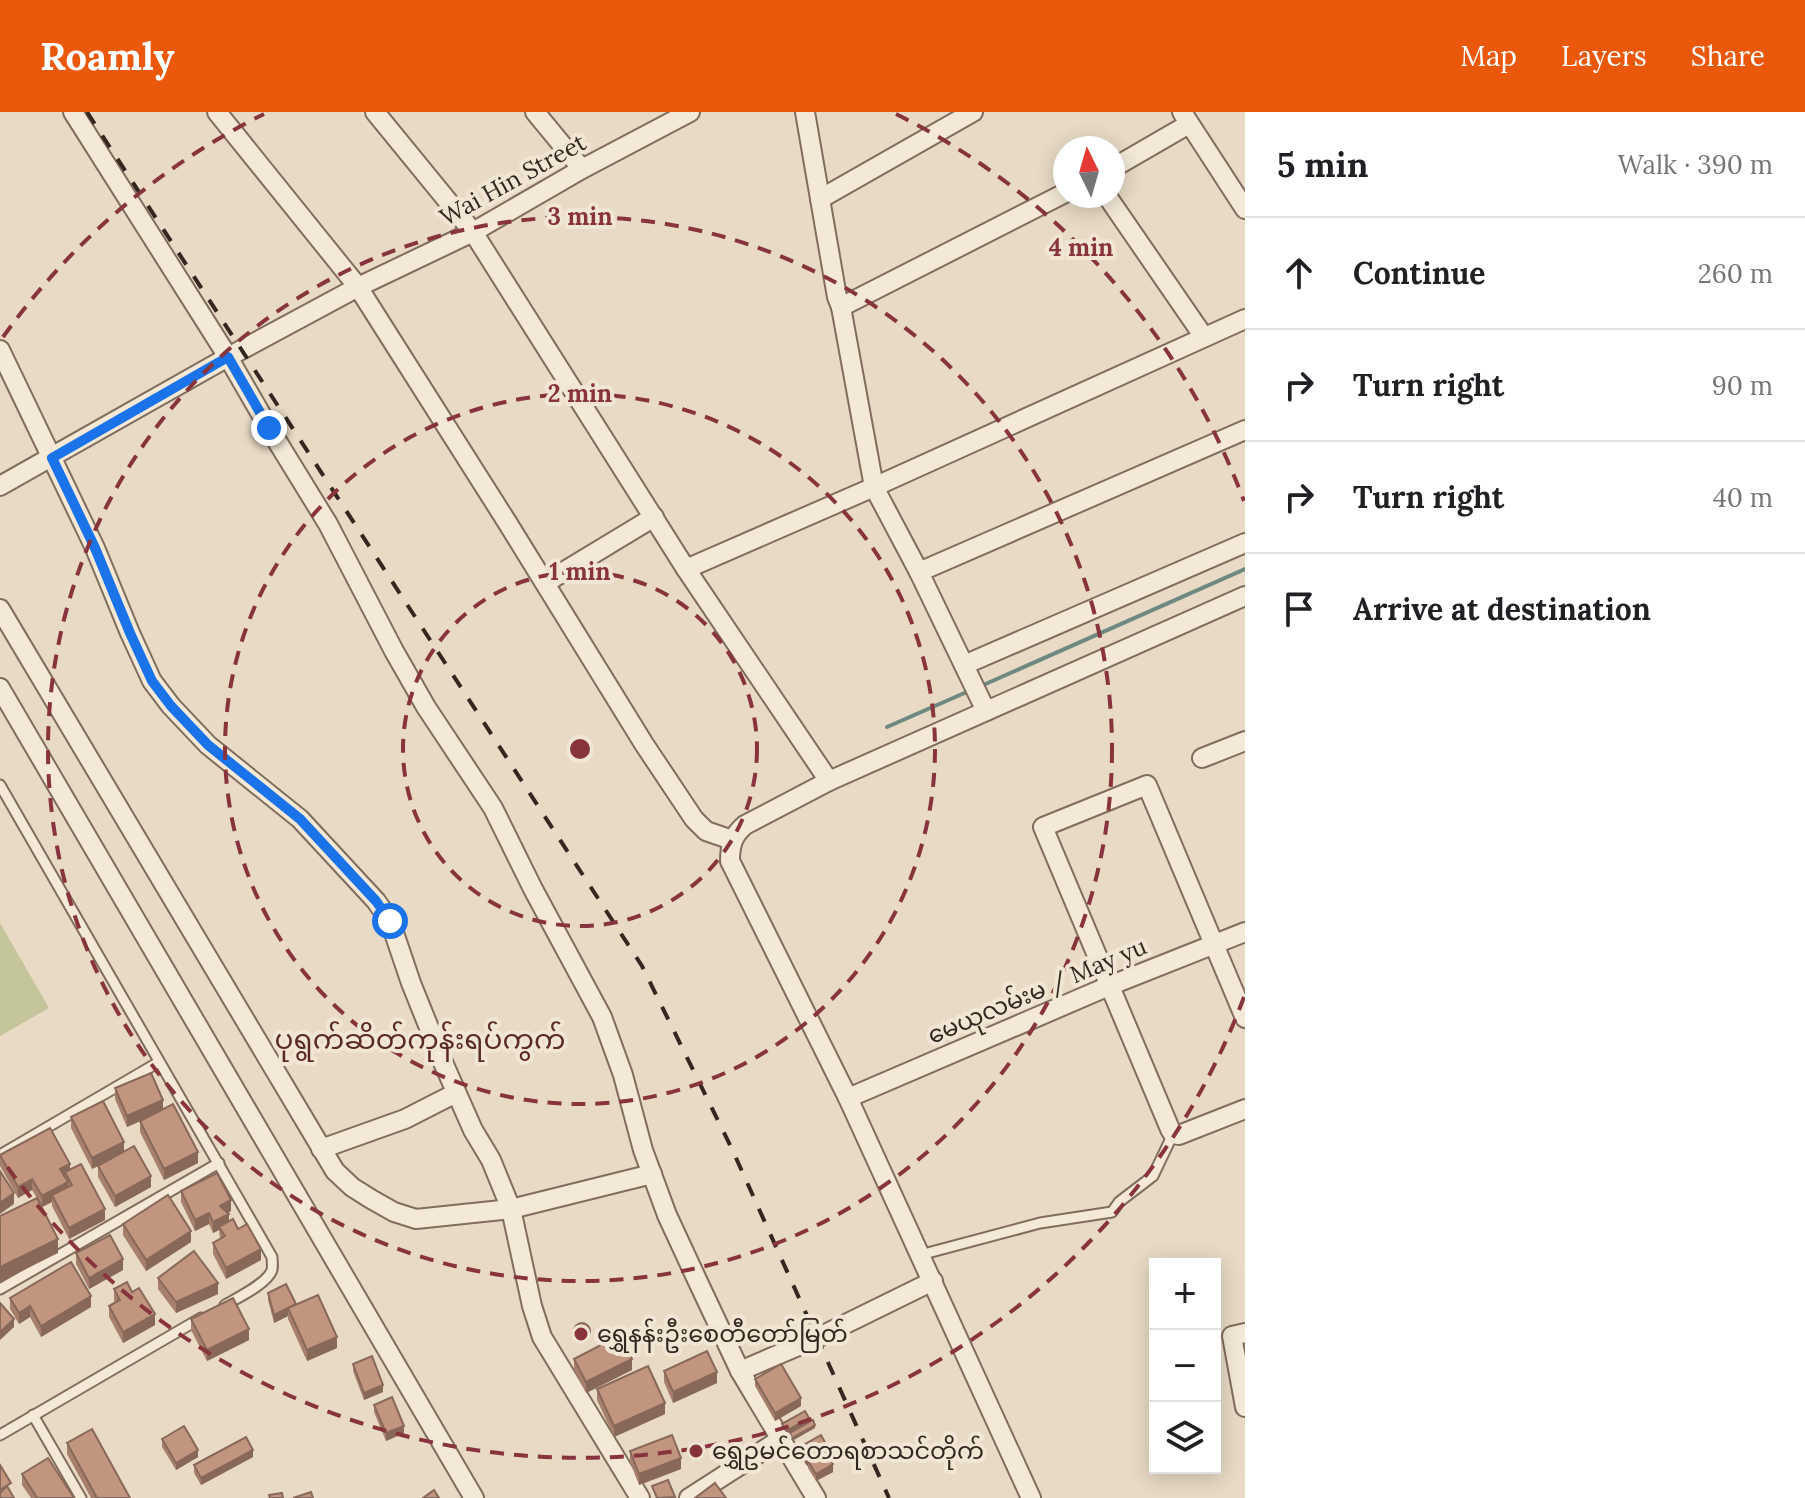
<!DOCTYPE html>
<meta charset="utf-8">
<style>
:root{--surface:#fff;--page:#f2f2f2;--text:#202124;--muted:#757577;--line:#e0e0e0;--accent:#ea580c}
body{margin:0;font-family:Lora,"Noto Sans Myanmar",serif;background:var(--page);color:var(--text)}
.controls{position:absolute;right:24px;bottom:24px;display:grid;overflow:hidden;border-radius:0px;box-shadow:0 4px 20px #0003}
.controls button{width:72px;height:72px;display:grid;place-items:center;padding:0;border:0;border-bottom:2px solid var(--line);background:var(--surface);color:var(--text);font:40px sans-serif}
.compass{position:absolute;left:1053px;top:24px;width:72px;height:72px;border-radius:50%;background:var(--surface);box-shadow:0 4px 20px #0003;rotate:355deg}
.stop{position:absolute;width:24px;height:24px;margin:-18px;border:6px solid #1a73e8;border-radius:50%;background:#fff}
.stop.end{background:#1a73e8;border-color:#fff;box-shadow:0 2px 8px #0008}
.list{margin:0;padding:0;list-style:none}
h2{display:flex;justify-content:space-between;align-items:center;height:104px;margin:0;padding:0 32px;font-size:34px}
h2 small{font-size:26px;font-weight:400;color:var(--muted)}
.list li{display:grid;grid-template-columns:52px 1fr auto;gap:24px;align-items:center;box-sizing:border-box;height:112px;padding:0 32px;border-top:2px solid var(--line)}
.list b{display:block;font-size:30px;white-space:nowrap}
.list em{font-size:26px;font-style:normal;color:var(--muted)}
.icon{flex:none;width:44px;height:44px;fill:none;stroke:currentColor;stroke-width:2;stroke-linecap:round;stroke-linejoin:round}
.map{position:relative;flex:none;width:1245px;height:1386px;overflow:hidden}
header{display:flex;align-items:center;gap:48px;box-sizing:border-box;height:112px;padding:0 40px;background:var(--accent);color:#fff}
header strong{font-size:38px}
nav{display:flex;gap:44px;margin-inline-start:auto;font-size:28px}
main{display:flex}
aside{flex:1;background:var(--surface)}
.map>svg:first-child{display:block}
.green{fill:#c4c59a}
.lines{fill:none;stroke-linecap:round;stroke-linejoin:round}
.stream{stroke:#6e8980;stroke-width:4}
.service-casing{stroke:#816d5d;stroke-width:13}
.minor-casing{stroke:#816d5d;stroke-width:22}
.service{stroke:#f4e9d7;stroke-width:9}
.minor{stroke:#f4e9d7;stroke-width:18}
.rail{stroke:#33271f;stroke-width:4;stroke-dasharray:14 14;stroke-linecap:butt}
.wall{fill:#a7806d}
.shaded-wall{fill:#886859}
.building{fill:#c2957f;stroke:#886859;stroke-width:2}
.route{stroke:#1a73e8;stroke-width:10}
.ring{fill:none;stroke:#88343d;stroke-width:4;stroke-dasharray:14 10}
.poi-dot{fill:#88343d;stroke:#f1e5d3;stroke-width:3}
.labels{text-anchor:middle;stroke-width:8;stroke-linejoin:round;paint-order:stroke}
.street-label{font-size:24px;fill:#33271f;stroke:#f1e5d3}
.poi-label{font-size:24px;fill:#33271f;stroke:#f1e5d3;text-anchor:start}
.quarter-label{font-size:28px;fill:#5a2a24;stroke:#f1e5d3}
.centre{fill:#88343d;stroke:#f1e5d3;stroke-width:4}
.ring-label{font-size:24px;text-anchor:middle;font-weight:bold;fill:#88343d;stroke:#f1e5d3;stroke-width:8;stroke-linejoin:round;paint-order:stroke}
</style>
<header>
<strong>Roamly</strong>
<nav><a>Map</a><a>Layers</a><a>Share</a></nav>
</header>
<main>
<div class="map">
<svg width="1245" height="1386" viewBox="0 0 1245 1386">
<rect width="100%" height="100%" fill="#e8dac5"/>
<polygon class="green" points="0,811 49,896 0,924"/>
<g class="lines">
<g class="stream">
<polyline points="981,574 1245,457"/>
<polyline points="887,615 969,579"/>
</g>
<g class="service-casing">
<g id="service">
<path d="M0 673 272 1145C272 1146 273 1157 272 1158 267 1172 237 1186 225 1193"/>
<polyline points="0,1043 159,950"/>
<polyline points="920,1143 1040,1111 1112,1100 1119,1090 1153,1064 1173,1022"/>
<polyline points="0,1177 219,1051"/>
<polyline points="33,1303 81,1386"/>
<polyline points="0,1323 201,1206"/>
</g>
</g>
<g class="minor-casing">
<g id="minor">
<polyline points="73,0 228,245 269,316 328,412 394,539 426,595 493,696 533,777 602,905 623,963 643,1038 667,1103 699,1172 740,1259 816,1386"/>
<polyline points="217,0 358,175 507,410 644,632 694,707 706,719 732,728"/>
<polyline points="375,0 473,120 686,457 829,669"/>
<polyline points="535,0 582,57"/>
<polyline points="805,0 837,185 841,195 1065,81"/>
<polyline points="1182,0 1245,97"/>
<polyline points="1113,56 1189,12"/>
<polyline points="1107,84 1204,225"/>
<polyline points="820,87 973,0"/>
<polyline points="841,195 874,375 919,460 986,599"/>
<polyline points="0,238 95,436 130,521 152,569 171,594 208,633 300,707 376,789 390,809 411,871 442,948 473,1018 491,1048 511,1097 532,1194 542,1225 640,1386"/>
<polyline points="0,374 228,245 358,175 473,120 582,57 690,0"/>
<polyline points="686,457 874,375 1245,207"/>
<polyline points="919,460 1245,318"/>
<polyline points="545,471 654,405"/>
<polyline points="0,497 335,1059 352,1075 371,1087 394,1100 416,1107 511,1097 652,1062"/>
<polyline points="964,553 1245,431"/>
<polyline points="0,576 474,1386"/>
<polyline points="1202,646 1245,629"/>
<polyline points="1245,906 1147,673 1043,715 1170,1017 1173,1022 1179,1023 1245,997"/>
<polyline points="848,986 1109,874 1245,820"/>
<polyline points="321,1037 405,1007 456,981"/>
<polyline points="1245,1221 1232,1224 1245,1295"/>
<polyline points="740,1259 817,1226 933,1169"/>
<polyline points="689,1386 781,1327"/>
<path d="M1031 1386 848 986 730 749C730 733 733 723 745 713L829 669 1245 484"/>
</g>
</g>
<use href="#service" class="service"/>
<use href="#minor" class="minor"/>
<polyline class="rail" points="87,0 642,854 732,1037 889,1386"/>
</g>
<g class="wall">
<polygon points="115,976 163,997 198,1051 164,1068 140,1020 140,1009 127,1015 115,987"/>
<polygon points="71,1005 124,1040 151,1075 115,1095 98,1065 98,1054 92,1057 71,1016"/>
<polygon points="0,1043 70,1058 105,1108 69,1127 52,1094 52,1090 42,1095 58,1141 37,1086 32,1078 18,1086 0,1054"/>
<polygon points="181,1079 231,1099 228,1101 229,1109 238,1117 261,1148 226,1167 213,1142 213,1131 220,1127 219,1118 213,1121 209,1112 195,1119 181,1090"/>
<polygon points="123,1112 191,1130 146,1159 123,1123"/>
<polygon points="76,1141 123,1158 89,1177 76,1152"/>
<polygon points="158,1166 218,1182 176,1201 158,1177"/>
<polygon points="114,1177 155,1213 123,1231 109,1205 109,1194 115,1191 114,1188"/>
<polygon points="268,1181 296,1192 337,1236 307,1249 288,1207 288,1204 274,1211 268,1188"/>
<polygon points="10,1186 91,1195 41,1225 30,1205 19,1212 10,1197"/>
<polygon points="191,1207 249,1228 207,1249 191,1218"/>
<polygon points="574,1217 590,1224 587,1229 582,1231 575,1228"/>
<polygon points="574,1247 632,1258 586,1281 574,1258"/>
<polygon points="353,1252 383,1280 364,1288 353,1259"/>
<polygon points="664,1259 717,1271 673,1291 664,1270"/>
<polygon points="755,1267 801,1294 775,1309 755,1274"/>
<polygon points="597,1277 665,1302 614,1325 597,1288"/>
<polygon points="374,1293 404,1321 386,1329 374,1300"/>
<polygon points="162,1327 198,1345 176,1358 162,1335"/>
<polygon points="67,1331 130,1386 91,1386 67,1342"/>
<polygon points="800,1335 827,1341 833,1360 816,1369 808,1356 808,1352 806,1353 800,1343"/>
<polygon points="630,1339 681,1357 639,1373 630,1350"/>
<polygon points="253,1345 201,1373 194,1361 194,1353"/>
<polygon points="22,1362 74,1386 31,1386 22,1373"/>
</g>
<g class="shaded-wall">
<polygon points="163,988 163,999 127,1015 127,1004"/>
<polygon points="124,1030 124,1041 92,1057 92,1046"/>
<polygon points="198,1040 198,1051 164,1068 164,1057"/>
<polygon points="70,1052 70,1063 65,1060 65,1065 60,1057"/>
<polygon points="151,1064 151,1075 115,1095 115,1084"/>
<polygon points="32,1067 32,1078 18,1086 18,1075"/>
<polygon points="68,1070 68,1081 52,1083 52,1090 42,1095 42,1084"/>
<polygon points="14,1081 14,1092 0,1102 0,1091"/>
<polygon points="231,1088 231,1099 220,1105 220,1094"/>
<polygon points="105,1097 105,1108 69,1127 69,1116"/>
<polygon points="209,1101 209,1112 195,1119 195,1108"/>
<polygon points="229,1102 229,1113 219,1115 219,1118 213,1121 213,1110"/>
<polygon points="191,1119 191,1130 146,1159 146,1148"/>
<polygon points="58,1127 58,1141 0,1170 0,1155"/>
<polygon points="261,1137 261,1148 226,1167 226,1156"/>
<polygon points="123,1147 123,1158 89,1177 89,1166"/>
<polygon points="218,1171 218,1182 176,1201 176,1190"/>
<polygon points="91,1184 91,1195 41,1225 41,1214"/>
<polygon points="30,1194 30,1205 19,1212 19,1201"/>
<polygon points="288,1196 288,1204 274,1211 274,1203"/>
<polygon points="155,1202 155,1213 123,1231 123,1220"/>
<polygon points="14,1207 14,1215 0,1228 0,1220"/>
<polygon points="249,1217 249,1228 207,1249 207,1238"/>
<polygon points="590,1220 590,1224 587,1229 582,1231 582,1227"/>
<polygon points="337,1225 337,1236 307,1249 307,1238"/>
<polygon points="632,1247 632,1258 586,1281 586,1270"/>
<polygon points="717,1260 717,1271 673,1291 673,1280"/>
<polygon points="383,1273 383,1280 364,1288 364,1281"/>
<polygon points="801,1286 801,1294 775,1309 775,1301"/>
<polygon points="665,1291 665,1302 614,1325 614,1314"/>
<polygon points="809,1306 809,1310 786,1323 786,1319"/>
<polygon points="815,1313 815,1316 792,1329 792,1326"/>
<polygon points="404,1314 404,1321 386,1329 386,1321"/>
<polygon points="827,1334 827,1341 810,1351 808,1349 808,1352 806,1353 806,1346"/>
<polygon points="198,1338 198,1345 176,1358 176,1351"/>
<polygon points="253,1338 253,1345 201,1373 201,1366"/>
<polygon points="681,1346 681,1357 639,1373 639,1362"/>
<polygon points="833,1352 833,1360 816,1369 816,1362"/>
</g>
<g class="building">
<polygon points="151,961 163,988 127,1004 115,976"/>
<polygon points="103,989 124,1030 92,1046 71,1005"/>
<polygon points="173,992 198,1040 164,1057 140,1009"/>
<polygon points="50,1016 70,1052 60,1057 68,1070 42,1084 32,1067 18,1075 0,1043"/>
<polygon points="134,1034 151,1064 115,1084 98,1054"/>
<polygon points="81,1052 105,1097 69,1116 52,1083 72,1073 65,1060"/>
<polygon points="0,1059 14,1081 0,1091"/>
<polygon points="217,1061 231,1088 220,1094 229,1102 213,1110 209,1101 195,1108 181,1079"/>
<polygon points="168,1083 191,1119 146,1148 123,1112"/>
<polygon points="37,1086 58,1127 0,1155 0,1104"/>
<polygon points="233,1107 238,1117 247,1112 261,1137 226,1156 213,1131 225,1124 219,1115"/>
<polygon points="110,1123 123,1147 89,1166 76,1141"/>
<polygon points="194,1139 218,1171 176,1190 158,1166"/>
<polygon points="71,1150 91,1184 41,1214 30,1194 19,1201 10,1186"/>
<polygon points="127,1170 132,1180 139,1176 155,1202 123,1220 109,1194 120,1188 114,1177"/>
<polygon points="286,1172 296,1192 274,1203 268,1181"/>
<polygon points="318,1183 337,1225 307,1238 288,1196"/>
<polygon points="233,1186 249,1217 207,1238 191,1207"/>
<polygon points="0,1191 14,1207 0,1220"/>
<circle cx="582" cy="1219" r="8"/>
<polygon points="620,1223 632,1247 586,1270 574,1247"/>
<polygon points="707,1239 717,1260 673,1280 664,1259"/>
<polygon points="372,1244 383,1273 364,1281 353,1252"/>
<polygon points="781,1252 801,1286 775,1301 755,1267"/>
<polygon points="648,1254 665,1291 614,1314 597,1277"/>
<polygon points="392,1285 404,1314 386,1321 374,1293"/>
<polygon points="805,1299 809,1306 786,1319 782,1312"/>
<polygon points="813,1308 815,1313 792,1326 790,1321"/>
<polygon points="184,1314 198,1338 176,1351 162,1327"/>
<polygon points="92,1317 130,1386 97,1386 67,1331"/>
<polygon points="672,1323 681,1346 639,1362 630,1339"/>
<polygon points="821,1323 827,1334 806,1346 800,1335"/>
<polygon points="246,1325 253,1338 201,1366 194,1353"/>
<polygon points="825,1339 833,1352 816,1362 808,1349"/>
<polygon points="48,1346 74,1386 37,1386 22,1362"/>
<polygon points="0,1353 11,1371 0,1378"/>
<polygon points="668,1368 675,1385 657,1386 652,1374"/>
<polygon points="715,1371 726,1386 695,1386"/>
<polygon points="7,1374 14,1386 0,1386 0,1381"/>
<polygon points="434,1378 439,1386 423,1386"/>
<polygon points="311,1380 313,1386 293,1386"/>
<polygon points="282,1381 283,1386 270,1386 269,1383"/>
</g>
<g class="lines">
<polyline class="route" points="269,316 228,245 52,346 95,436 130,521 152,569 171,594 208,633 300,707 376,789 390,809"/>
</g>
<g class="ring">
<circle cx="580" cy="637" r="177"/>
<circle cx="580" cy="637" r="355"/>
<circle cx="580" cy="637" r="532"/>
<path d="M1244 885A709 709 0 0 1 3 1049M3 225A709 709 0 0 1 264 2M896 2A709 709 0 0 1 1244 389"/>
</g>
<g class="poi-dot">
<circle cx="581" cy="1222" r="8"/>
<circle cx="696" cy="1339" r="8"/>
</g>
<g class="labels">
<g class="street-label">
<text transform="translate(513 68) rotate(-29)" y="8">Wai Hin Street</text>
<text transform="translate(1037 879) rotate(-23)" y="8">မေယုလမ်းမ / May yu</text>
</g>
<g class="poi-label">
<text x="597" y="1230">ရွှေနန်းဦးစေတီတော်မြတ်</text>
<text x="712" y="1347">ရွှေဥမင်တောရစာသင်တိုက်</text>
</g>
<g class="quarter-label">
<text x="420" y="937">ပုရွက်ဆိတ်ကုန်းရပ်ကွက်</text>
</g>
</g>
<circle cx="580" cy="637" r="12" class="centre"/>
<g class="ring-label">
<text x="580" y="113">3 min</text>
<text x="1081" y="144">4 min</text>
<text x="580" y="290">2 min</text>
<text x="580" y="468">1 min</text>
</g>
</svg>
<div class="controls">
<button>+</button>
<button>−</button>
<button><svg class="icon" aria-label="layers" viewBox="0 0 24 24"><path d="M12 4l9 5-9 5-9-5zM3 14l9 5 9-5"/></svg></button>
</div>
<svg class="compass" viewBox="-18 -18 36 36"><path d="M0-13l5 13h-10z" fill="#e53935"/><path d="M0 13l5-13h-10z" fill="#757577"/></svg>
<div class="stop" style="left:390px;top:809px"></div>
<div class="stop end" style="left:269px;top:316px"></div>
</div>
<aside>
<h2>5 min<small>Walk · 390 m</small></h2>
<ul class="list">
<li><svg class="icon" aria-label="ahead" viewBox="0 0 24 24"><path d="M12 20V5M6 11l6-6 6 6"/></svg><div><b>Continue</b></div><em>260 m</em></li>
<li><svg class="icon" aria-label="right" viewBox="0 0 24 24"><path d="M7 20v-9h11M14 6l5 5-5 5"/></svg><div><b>Turn right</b></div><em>90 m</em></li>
<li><svg class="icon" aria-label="right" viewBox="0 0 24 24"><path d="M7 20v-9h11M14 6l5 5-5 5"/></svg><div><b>Turn right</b></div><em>40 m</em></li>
<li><svg class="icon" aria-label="arrive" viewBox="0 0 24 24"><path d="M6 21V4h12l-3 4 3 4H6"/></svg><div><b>Arrive at destination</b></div></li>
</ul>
</aside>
</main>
